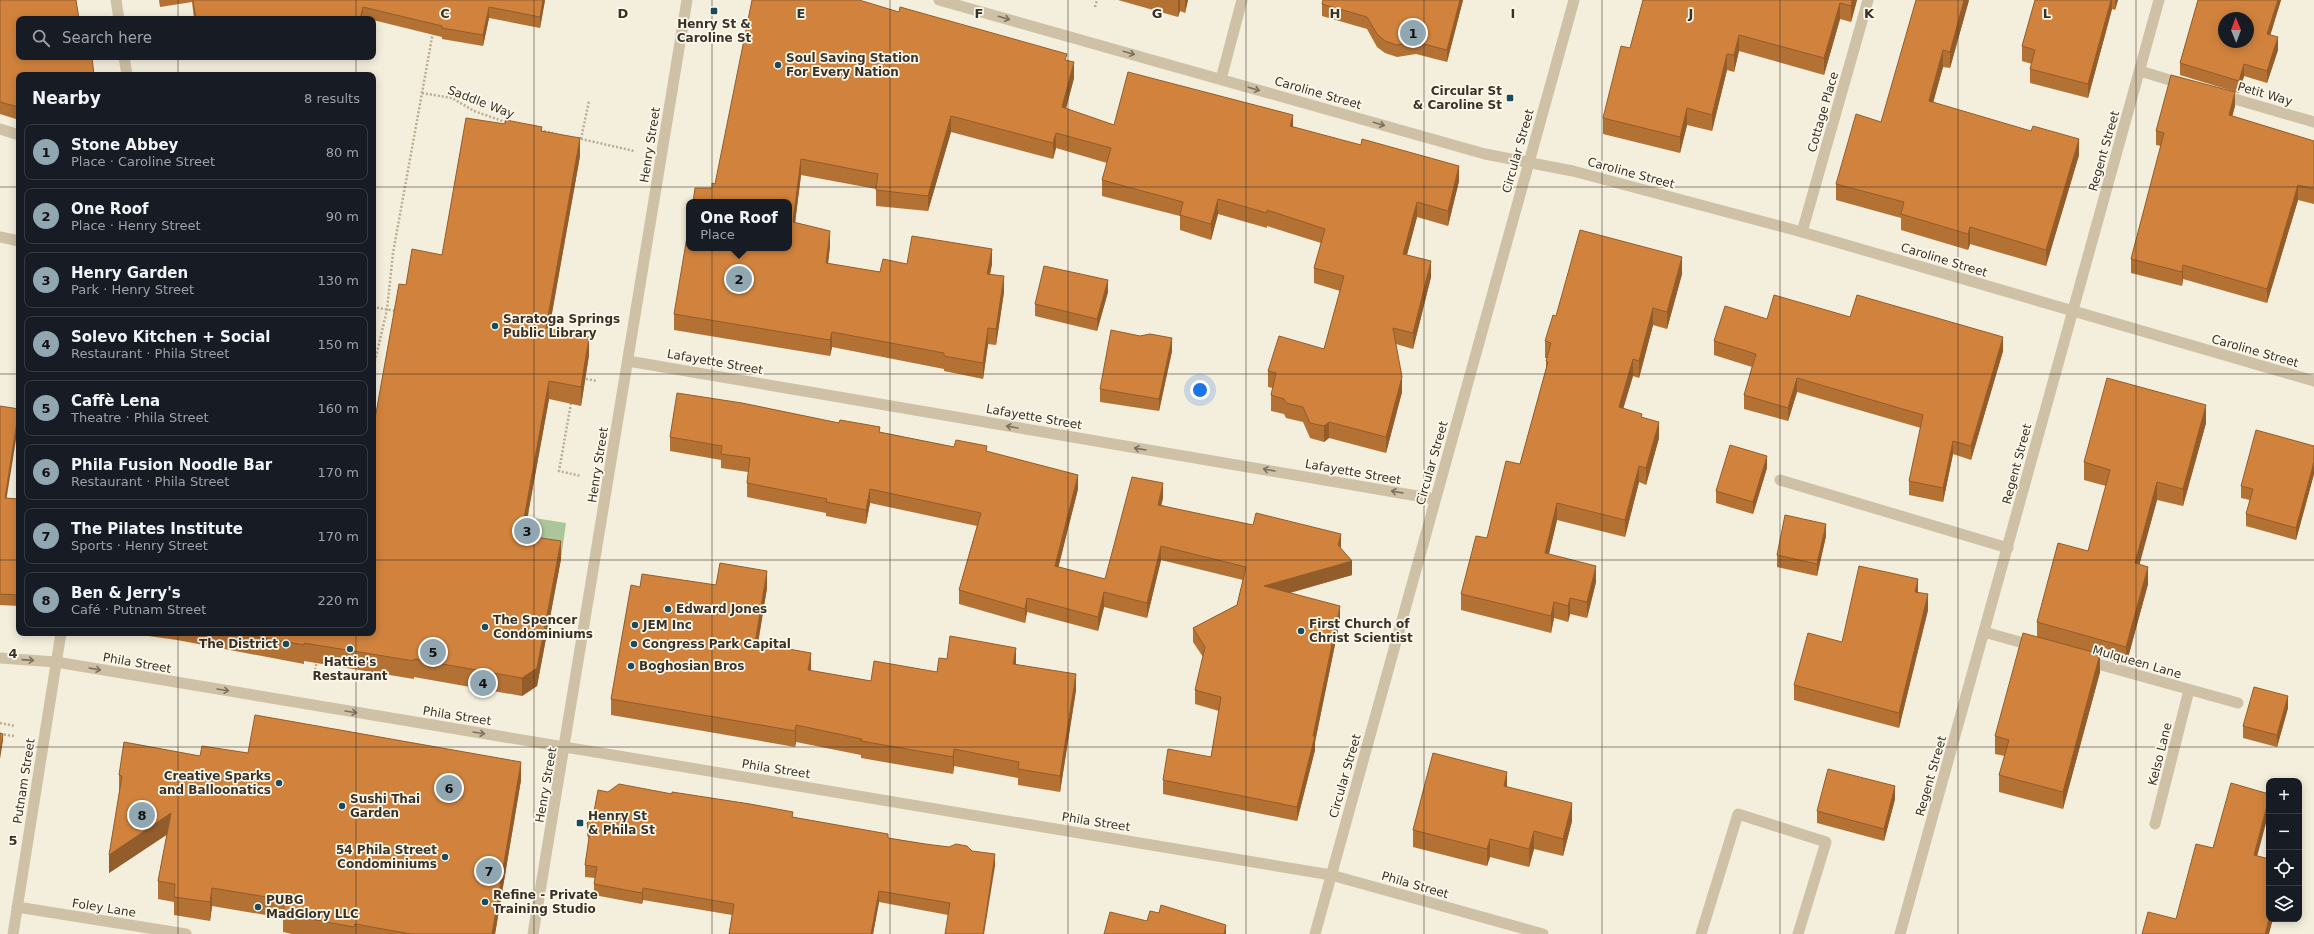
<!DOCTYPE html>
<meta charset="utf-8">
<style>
:root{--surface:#171b24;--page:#20242c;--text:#f1f3f6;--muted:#9ea1a6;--line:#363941;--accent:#90a7b2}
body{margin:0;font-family:"DejaVu Sans",sans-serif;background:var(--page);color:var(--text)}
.controls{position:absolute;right:12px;bottom:12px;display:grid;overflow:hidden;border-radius:8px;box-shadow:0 2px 10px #0003}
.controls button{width:36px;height:36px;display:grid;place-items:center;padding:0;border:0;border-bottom:1px solid var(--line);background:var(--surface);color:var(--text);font:20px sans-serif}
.compass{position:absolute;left:2218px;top:12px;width:36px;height:36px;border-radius:50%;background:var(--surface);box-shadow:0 2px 10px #0003;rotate:359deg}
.you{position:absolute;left:1200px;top:390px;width:14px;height:14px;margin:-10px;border:3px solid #fff;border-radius:50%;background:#1a73e8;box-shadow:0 0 0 6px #1a73e833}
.badge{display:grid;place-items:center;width:26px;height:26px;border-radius:50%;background:var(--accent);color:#111;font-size:13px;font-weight:700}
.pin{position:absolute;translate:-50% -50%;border:2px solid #fff;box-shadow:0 1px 4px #0006}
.popup{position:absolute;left:686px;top:199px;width:106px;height:52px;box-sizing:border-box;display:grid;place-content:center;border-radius:8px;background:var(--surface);filter:drop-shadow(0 1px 3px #0005);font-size:13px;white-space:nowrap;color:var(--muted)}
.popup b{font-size:15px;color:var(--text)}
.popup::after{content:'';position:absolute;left:50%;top:100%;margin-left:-8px;border:8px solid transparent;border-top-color:var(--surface)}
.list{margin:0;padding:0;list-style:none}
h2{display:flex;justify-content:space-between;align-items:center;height:52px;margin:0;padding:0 16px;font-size:17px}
h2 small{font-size:13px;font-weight:400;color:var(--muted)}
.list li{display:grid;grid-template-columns:26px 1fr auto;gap:12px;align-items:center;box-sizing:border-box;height:56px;margin:0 8px 8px;padding:0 8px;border:1px solid var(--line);border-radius:8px}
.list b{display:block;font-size:15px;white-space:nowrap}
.list p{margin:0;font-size:13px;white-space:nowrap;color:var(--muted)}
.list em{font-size:13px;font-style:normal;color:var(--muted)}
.icon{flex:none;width:22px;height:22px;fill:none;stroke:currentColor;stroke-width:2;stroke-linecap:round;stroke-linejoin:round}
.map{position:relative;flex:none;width:2314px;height:934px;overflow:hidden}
.search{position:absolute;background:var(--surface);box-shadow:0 2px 10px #0003;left:16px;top:16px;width:360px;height:44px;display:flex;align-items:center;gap:10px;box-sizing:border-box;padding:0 14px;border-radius:8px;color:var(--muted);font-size:15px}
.panel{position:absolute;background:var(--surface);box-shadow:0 2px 10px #0003;left:16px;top:72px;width:360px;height:564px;border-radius:8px}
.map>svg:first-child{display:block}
.green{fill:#adc59a}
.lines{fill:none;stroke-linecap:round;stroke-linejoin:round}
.path{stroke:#baac90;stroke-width:2.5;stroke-dasharray:2 2;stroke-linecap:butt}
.service{stroke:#cec1a6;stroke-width:11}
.minor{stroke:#cec1a6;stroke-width:11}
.tertiary{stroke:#cec1a6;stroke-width:11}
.wall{fill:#b47134}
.shaded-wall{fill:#925c2b}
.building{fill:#d1833d;stroke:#925c2b;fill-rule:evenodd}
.oneway{stroke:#7c7261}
.grid{fill:none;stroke:#393128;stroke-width:1;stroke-opacity:0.55}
.poi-dot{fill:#194b5f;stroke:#fbf7e9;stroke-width:1.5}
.labels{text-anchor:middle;stroke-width:3.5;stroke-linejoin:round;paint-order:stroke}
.poi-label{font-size:12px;font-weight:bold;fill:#393128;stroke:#fbf7e9;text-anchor:start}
.street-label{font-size:12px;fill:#393128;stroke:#fbf7e9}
.grid-label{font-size:13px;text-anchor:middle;font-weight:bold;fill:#393128;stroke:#fbf7e9;stroke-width:3.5;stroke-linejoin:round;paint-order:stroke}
</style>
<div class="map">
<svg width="2314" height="934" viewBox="0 0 2314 934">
<rect width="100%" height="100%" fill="#f4eedc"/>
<polygon class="green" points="529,511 528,517 566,523 561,559 501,550"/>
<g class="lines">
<g class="path">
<polyline points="1095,7 1097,0"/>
<polyline points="422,93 452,98 474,111 508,123"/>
<polyline points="540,130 557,134"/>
<polyline points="577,138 634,151"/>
<polyline points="581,139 589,101"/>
<polyline points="373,307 396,311"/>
<polyline points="373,369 387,310 393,253 433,32"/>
<polyline points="586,379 597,381"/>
<polyline points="571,403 559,471 581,476"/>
<polyline points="315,670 317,661"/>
<polyline points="0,723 15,726"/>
<polyline points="0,734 14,736"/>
</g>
<g class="service">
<polyline points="2140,71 2183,84"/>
<polyline points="2221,95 2314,122"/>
<polyline points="0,129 19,135"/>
<polyline points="1802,232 1868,0"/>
<polyline points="0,237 19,241"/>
<polyline points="1780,480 2008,548"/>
<polyline points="1984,632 2034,646"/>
<polyline points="2087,661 2238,703"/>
<polyline points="2155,824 2189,690"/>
<polyline points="17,907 186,934"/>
<polyline points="1701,934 1738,814 1826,842 1798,934"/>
</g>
<g class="minor">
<polyline points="116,0 119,19"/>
<polyline points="939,0 1485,154 1573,171 1802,232 2314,381"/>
<polyline points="124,57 127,75"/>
<polyline points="1221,79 1242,0"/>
<polyline points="628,361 1435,499"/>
<polyline points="0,658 56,662 1331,875 1543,934"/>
<polyline points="13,934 61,633"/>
<polyline points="533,934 687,0"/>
<polyline points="1900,934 2159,0"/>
</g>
<polyline class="tertiary" points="1315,934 1574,0"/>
</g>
<g class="wall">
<polygon points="0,0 19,75 19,120 0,114"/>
<polygon points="159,0 545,0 540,28 489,18 483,46 442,39 442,37 373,20 373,19 368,19 363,18 362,19 194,19 192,2 160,7"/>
<polygon points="1118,0 1188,0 1185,13 1180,11 1178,17"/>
<polygon points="1463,0 1447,62 1416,54 1397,57 1385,53 1377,47 1367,29 1322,16 1322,4"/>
<polygon points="1643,0 1857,0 1851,22 1840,19 1824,75 1739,51 1734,72 1727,70 1712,131 1687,125 1680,153 1603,134 1603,118 1630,48"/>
<polygon points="1969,0 1950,68 1943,67 1933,102 2079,155 2046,266 1970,244 1968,250 1901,230 1901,218 1836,200 1836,184"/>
<polygon points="2035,0 2118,0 2115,10 2112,9 2088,98 2030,83 2030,69 2032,64 2022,61 2022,46"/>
<polygon points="2198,0 2281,0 2270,35 2278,50 2267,83 2244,76 2239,93 2180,75 2180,63"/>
<polygon points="200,57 214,57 201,59"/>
<polygon points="1067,60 1074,78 1066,109 1114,125 1293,127 1459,181 1448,226 1417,217 1407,255 1431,277 1413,349 1396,344 1402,392 1386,453 1329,438 1324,442 1310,438 1303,422 1286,418 1284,414 1271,411 1271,395 1273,388 1268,387 1268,371 1324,349 1340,291 1314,283 1314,268 1321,243 1267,226 1267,228 1218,214 1211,240 1180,230 1180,216 1102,196 1102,180 1107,163 1056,148 1053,159 951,132 928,211 876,206 876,189 801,175 795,223 830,246 828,264 880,272 907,264 992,264 990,274 1004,292 996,345 988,344 983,379 944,371 944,369 832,347 830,356 674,330 674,314 712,188 715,184"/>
<polygon points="2235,106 2232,116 2314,141 2314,204 2298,200 2267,303 2183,279 2182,286 2131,273 2131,259 2161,146 2156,145 2156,131"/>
<polygon points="542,131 580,156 549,329 589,355 581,406 549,399 524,535 561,559 537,686 522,696 414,677 414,679 304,661 304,664 177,640 127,633 373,633 406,285 442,255"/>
<polygon points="1682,274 1667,329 1653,325 1639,378 1633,376 1623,408 1642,417 1659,438 1646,485 1639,482 1625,537 1557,520 1549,554 1596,582 1587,618 1570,614 1568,622 1554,618 1551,633 1461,610 1461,594 1520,464 1546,369 1546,361 1547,358 1545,358 1545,341 1556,316"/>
<polygon points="1108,292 1097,331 1035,316 1035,304"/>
<polygon points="1850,317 2003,351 1971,460 1953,454 1943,502 1909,495 1909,481 1921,428 1797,392 1788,421 1744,409 1744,395 1752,367 1714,355 1714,341 1767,319"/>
<polygon points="1172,351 1159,411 1100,402 1100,389"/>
<polygon points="0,406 6,498 19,499 19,606 0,605"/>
<polygon points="839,423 880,432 954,447 987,452 1078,489 1058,567 1105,579 1163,498 1161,505 1341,549 1352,575 1290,593 1340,620 1315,742 1315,750 1297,821 1163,794 1163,780 1211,757 1219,711 1195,704 1195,690 1203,657 1193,642 1193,628 1237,605 1243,580 1161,560 1147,618 1104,607 1098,631 1027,612 1025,623 959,604 959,590 977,526 870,503 866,524 826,516 826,513 747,497 747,483 748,472 721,468 721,460 670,451 670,437"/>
<polygon points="2206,423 2183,506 2157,500 2139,564 2148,584 2126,665 2100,657 2100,672 2063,809 1999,792 1999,775 2005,756 1995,754 1995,736 2037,637 2037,622 2088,551 2106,486 2084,480 2084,462"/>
<polygon points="2314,446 2314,474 2296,540 2246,526 2246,514 2250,500 2241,498 2241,486"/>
<polygon points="1767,468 1753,514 1716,503 1716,491"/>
<polygon points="1826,536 1817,576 1777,567 1777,555"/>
<polygon points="716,585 767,588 758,644 811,669 811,671 871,681 937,672 947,659 1016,664 1076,690 1060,792 1018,785 1018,778 954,766 953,774 861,758 861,755 796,742 795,747 611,715 611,699 640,587"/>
<polygon points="1918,592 1928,610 1899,728 1794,700 1794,685 1842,642"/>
<polygon points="2288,708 2277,747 2243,738 2243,726"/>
<polygon points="248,753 521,780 495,934 292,934 283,932 283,918 212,906 210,921 174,915 174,902 158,899 158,881 167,834 109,873 119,793 119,775 200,756"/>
<polygon points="1507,787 1572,821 1563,856 1534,849 1529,867 1490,857 1487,866 1413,847 1413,830"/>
<polygon points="608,792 672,794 793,817 888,838 925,844 972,851 995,866 948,915 879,902 873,934 729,934 732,915 643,900 642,904 594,895 594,884 595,878 585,877 585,865 589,840 587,835 587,823 593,817"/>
<polygon points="1895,799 1884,841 1817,823 1817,811"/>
</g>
<g class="shaded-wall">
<polygon points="543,0 545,0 540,28 540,17"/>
<polygon points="1178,0 1180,0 1180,11 1178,17"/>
<polygon points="1185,0 1188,0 1185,13"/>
<polygon points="1460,0 1463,0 1447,62 1447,50"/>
<polygon points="1852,0 1857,0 1851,22 1851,6"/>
<polygon points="1964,0 1969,0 1950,68 1950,52"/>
<polygon points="2111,0 2112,0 2112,9 2088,98 2088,84"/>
<polygon points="2115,0 2118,0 2115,10"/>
<polygon points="2278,0 2281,0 2267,46 2267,34"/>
<polygon points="1840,3 1840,19 1824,75 1824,58"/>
<polygon points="363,7 362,19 360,19"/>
<polygon points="489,7 489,18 483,46 483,35"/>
<polygon points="1739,35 1739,51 1734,72 1734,55"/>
<polygon points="2278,37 2278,50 2267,83 2267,71"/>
<polygon points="1943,50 1943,67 1929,118 1929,101"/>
<polygon points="1727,54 1727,70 1712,131 1712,115"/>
<polygon points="1074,62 1074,78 1062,123 1062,107"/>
<polygon points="2244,64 2244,76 2239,93 2239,81"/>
<polygon points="2235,92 2235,106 2229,129 2229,115"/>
<polygon points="1687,108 1687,125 1680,153 1680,137"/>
<polygon points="1293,115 1293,131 1290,126"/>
<polygon points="951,116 951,132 928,211 928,196"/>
<polygon points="1056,133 1056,148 1053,159 1053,143"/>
<polygon points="580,138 580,156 546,347 546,328"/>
<polygon points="2079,139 2079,155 2046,266 2046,250"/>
<polygon points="801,159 801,175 793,238 793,222"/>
<polygon points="1459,166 1459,181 1448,226 1448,211"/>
<polygon points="2298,185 2298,200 2267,303 2267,289"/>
<polygon points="1218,199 1218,214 1211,240 1211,224"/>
<polygon points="1417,202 1417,217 1403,269 1403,254"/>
<polygon points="1970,227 1970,244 1968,250 1968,234"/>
<polygon points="830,231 830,246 826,279 826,263"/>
<polygon points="992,249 992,264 987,289 987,274"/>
<polygon points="1682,257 1682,274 1667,329 1667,312"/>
<polygon points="1431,261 1431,277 1413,349 1413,333"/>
<polygon points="2183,265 2183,279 2182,286 2182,272"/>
<polygon points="1004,276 1004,292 996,345 996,329"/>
<polygon points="1108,280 1108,292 1097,331 1097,319"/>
<polygon points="1653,308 1653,325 1639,378 1639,361"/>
<polygon points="988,328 988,344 983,379 983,363"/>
<polygon points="832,332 832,347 830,356 830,340"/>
<polygon points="589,337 589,355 581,406 581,387"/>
<polygon points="2003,337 2003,351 1971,460 1971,446"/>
<polygon points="1172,338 1172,351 1159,411 1159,399"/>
<polygon points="1633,359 1633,376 1619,423 1619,407"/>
<polygon points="1402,377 1402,392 1386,453 1386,437"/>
<polygon points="1797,378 1797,392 1788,421 1788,408"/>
<polygon points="549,381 549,399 521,553 521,535"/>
<polygon points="2206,405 2206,423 2183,506 2183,489"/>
<polygon points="19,410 19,421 5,508 5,498"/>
<polygon points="1329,422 1329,438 1324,442 1324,426"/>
<polygon points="1659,422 1659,438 1646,485 1646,468"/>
<polygon points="1953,441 1953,454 1943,502 1943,488"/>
<polygon points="1767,456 1767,468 1753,514 1753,502"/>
<polygon points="2314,462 2314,474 2296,540 2296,528"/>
<polygon points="1639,466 1639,482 1625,537 1625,520"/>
<polygon points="1078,475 1078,489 1055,581 1055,566"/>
<polygon points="2157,482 2157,500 2135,581 2135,563"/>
<polygon points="1163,483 1163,498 1158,519 1158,505"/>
<polygon points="870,489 870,503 866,524 866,510"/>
<polygon points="1557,503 1557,520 1545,570 1545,553"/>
<polygon points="1826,524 1826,536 1817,576 1817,564"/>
<polygon points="1341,534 1341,548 1338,545"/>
<polygon points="561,541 561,559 537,686 522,696 522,678"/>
<polygon points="1161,546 1161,560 1147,618 1147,603"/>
<polygon points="1352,561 1352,575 1264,600 1264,586"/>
<polygon points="1596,566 1596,582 1587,618 1587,602"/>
<polygon points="2148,567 2148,584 2126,665 2126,647"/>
<polygon points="767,571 767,588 755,659 755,643"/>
<polygon points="1918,579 1918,594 1915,592"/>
<polygon points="1104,592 1104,607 1098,631 1098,617"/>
<polygon points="1928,594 1928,610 1899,728 1899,713"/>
<polygon points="1027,598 1027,612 1025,623 1025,609"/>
<polygon points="1570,598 1570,614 1568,622 1568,606"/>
<polygon points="1554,602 1554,618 1551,633 1551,616"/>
<polygon points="1340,606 1340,620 1315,742 1315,750 1297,821 1297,807 1313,736"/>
<polygon points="1016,648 1016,664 1013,680 1013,664"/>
<polygon points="811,653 811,669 808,686 808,670"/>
<polygon points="2100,654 2100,672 2063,809 2063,792"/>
<polygon points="1076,674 1076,690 1060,792 1060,776"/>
<polygon points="2288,696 2288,708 2277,747 2277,735"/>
<polygon points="796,725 796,742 795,747 795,731"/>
<polygon points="3,734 3,740 0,759 0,753"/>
<polygon points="954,749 954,766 953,774 953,757"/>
<polygon points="521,762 521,780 495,934 492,934"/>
<polygon points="1507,772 1507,790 1504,786"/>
<polygon points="1895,786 1895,799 1884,841 1884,829"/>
<polygon points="2269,798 2269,812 2254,868 2254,855"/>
<polygon points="1572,803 1572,821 1563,856 1563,839"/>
<polygon points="171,813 171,832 109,873 109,855"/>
<polygon points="1534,831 1534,849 1529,867 1529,849"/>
<polygon points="1490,839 1490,857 1487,866 1487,849"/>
<polygon points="995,854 995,866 984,934 983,934"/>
<polygon points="212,888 212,906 210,921 210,902"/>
<polygon points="643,888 643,900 642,904 642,893"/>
<polygon points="879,891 879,902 873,934 871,934"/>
<polygon points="2269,919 2273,919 2269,934 2265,934"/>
<polygon points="1226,925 1226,934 1224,934"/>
</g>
<g class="building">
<polygon points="0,0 76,0 79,19 19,19 19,57 92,57 94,75 19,75 19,107 0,102"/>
<polygon points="193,0 543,0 540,17 489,7 483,35 442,28 442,26 363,7 360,19 196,19"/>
<polygon points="752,0 859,0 899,12 900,7 1067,54 1065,60 1074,62 1062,107 1114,125 1128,72 1293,115 1290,126 1361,145 1362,139 1459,166 1448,211 1417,202 1403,254 1431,261 1413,333 1393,328 1402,377 1386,437 1329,422 1324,426 1310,423 1303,407 1286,403 1284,399 1271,395 1276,373 1268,371 1279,336 1324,349 1344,276 1314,268 1325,229 1267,210 1267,213 1218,199 1211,224 1180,215 1183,202 1102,180 1111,148 1056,133 1053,143 951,116 928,196 876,190 878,174 801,159 793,222 830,231 826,263 880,272 883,259 907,264 912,236 992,249 987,274 1004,276 996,329 988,328 983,363 944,356 944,353 832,332 830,340 674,314 689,225 689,248 789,248 789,202 693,202 695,188 712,188 712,183 715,184"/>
<polygon points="1323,0 1460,0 1447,50 1416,42 1397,45 1385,41 1377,34 1367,17 1322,4"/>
<polygon points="1643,0 1852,0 1851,6 1840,3 1824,58 1739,35 1734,55 1727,54 1712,115 1687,108 1680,137 1603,118 1621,46 1630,48"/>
<polygon points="1916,0 1964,0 1950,52 1943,50 1929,101 2031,131 2033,126 2079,139 2046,250 1970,227 1968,234 1901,214 1904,202 1836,184 1856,114 1881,122"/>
<polygon points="2035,0 2111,0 2088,84 2030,69 2035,50 2022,46"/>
<path d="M2198 0H2278L2267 34 2278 37 2267 71 2244 64 2239 81 2180 63ZM2224 18H2248V42H2224Z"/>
<polygon points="2171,75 2235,92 2229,115 2314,141 2314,189 2298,185 2267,289 2183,265 2182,272 2131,259 2164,133 2156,131"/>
<polygon points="466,118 505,124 506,120 542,127 541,131 580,138 546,328 589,337 581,387 549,381 521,535 561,541 537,668 522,678 414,659 414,661 304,643 304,645 236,633 373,633 373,430 399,284 406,285 412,249 442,255"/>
<polygon points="1580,230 1682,257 1667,312 1653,308 1639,361 1633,359 1619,407 1642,414 1641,417 1659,422 1646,468 1639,466 1625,520 1557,503 1545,553 1596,566 1587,602 1570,598 1568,606 1554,602 1551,616 1461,594 1476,536 1487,538 1506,461 1520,464 1548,362 1546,361 1551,343 1545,341 1553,315 1556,316"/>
<polygon points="1044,266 1108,280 1097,319 1035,304"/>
<polygon points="1774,295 1850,317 1857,295 2003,337 1971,446 1953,441 1943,488 1909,481 1923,415 1797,378 1788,408 1744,395 1756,354 1714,341 1725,306 1767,319"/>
<polygon points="1111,330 1140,336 1150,334 1172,338 1159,399 1100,389"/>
<polygon points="2107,378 2206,405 2183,489 2157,482 2135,563 2148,567 2126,647 2037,622 2058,543 2088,551 2110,470 2084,462"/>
<polygon points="677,393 742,403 839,423 840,420 880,427 879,432 954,447 956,440 987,446 986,451 1078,475 1055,566 1105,579 1132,477 1163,483 1158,505 1253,525 1256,513 1341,534 1338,545 1352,561 1264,586 1340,606 1313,736 1315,736 1297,807 1163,780 1168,749 1211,757 1221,697 1195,690 1205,647 1193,628 1237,605 1246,567 1161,546 1147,603 1104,592 1098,617 1027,598 1025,609 959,590 981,513 870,489 866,510 826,502 827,499 747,483 750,458 721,454 722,446 670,437"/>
<polygon points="0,406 19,409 5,498 19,499 19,595 0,594"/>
<polygon points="2256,430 2314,446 2314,462 2296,528 2246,514 2253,489 2241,486"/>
<polygon points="1730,445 1767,456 1753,502 1716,491"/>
<polygon points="1785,515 1826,524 1817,564 1777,555"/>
<polygon points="720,563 767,571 755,643 811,653 808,670 871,681 874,661 937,672 939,658 947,659 950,636 1016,648 1013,664 1076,674 1060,776 1018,769 1019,762 954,749 953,757 861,741 862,739 796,725 795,731 611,699 631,585 640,587 642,574 716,585"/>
<polygon points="1859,566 1918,579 1915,592 1928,594 1899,713 1794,685 1808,633 1842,642"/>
<polygon points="2023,633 2100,654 2063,792 1999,775 2009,740 1995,736"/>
<polygon points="2254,687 2288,696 2277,735 2243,726"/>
<polygon points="255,715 521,762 492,934 411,934 355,924 354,927 283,914 285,900 212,888 210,902 174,897 175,884 158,881 171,813 109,855 122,776 119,775 124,742 200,756 202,746 248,753"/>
<polygon points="0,733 3,734 0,753"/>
<polygon points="1433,753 1507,772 1504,786 1572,803 1563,839 1534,831 1529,849 1490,839 1487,849 1413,830"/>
<polygon points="1828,769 1895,786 1884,829 1817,811"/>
<polygon points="2231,783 2269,794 2269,798 2254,855 2269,859 2269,919 2265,934 2142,934 2148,912 2176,919 2196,844 2213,848"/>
<polygon points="619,784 672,794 672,792 750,804 793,812 792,817 888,834 888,838 925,844 949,847 956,844 967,846 972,851 995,854 983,934 945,934 950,903 879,891 871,934 729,934 734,904 643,888 642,893 594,884 597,867 585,865 590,831 587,823 593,817 598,790 608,792"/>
<polygon points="1161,905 1226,925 1224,934 1104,934 1110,912 1147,921 1150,911 1159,913"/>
</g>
<defs><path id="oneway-shaft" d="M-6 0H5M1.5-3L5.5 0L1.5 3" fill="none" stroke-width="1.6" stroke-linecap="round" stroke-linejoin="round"/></defs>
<g class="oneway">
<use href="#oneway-shaft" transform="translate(1004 18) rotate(16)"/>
<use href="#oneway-shaft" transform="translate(1129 53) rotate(16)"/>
<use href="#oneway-shaft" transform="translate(1254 89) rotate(16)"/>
<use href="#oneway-shaft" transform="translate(1379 124) rotate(16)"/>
<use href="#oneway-shaft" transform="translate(1012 427) rotate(-170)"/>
<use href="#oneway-shaft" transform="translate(1140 449) rotate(-170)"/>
<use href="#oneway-shaft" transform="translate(1269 470) rotate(-170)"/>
<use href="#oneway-shaft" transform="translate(1397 492) rotate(-170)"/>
<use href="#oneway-shaft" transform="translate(28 660) rotate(4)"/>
<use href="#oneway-shaft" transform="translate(95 669) rotate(10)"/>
<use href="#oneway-shaft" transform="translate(223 690) rotate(9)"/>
<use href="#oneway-shaft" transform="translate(351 712) rotate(9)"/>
<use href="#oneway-shaft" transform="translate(479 733) rotate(9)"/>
</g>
<path class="grid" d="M178 0V19M356 0V19M534 0V934M712 0V934M890 0V934M1068 0V934M1246 0V934M1424 0V934M1602 0V934M1780 0V934M1958 0V934M2136 0V934M178 57V75M356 57V75M0 187H19M373 187H2314M0 374H19M373 374H2314M0 560H19M373 560H2314M178 633V934M356 633V934M0 747H2314"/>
<g class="poi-dot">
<rect x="710" y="7" width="8" height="8" rx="2"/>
<circle cx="778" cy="65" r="4"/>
<rect x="1506" y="94" width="8" height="8" rx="2"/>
<circle cx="495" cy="326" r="4"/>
<circle cx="668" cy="609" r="4"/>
<circle cx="635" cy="625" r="4"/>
<circle cx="485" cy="627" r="4"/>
<circle cx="1301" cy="631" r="4"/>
<circle cx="286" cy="644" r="4"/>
<circle cx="634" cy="644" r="4"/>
<circle cx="350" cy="649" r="4"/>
<circle cx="631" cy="666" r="4"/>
<circle cx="279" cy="783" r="4"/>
<circle cx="342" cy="806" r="4"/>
<rect x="576" y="819" width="8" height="8" rx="2"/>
<circle cx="445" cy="857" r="4"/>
<circle cx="485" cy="902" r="4"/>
<circle cx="258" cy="907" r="4"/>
</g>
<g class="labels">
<g class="poi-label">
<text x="714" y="28" text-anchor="middle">Henry St &amp;<tspan x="714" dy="14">Caroline St</tspan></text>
<text x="786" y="62">Soul Saving Station<tspan x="786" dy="14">For Every Nation</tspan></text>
<text x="1502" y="95" text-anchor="end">Circular St<tspan x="1502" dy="14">&amp; Caroline St</tspan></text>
<text x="503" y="323">Saratoga Springs<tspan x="503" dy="14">Public Library</tspan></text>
<text x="676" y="613">Edward Jones</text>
<text x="493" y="624">The Spencer<tspan x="493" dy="14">Condominiums</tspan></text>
<text x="1309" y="628">First Church of<tspan x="1309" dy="14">Christ Scientist</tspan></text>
<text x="643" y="629">JEM Inc</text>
<text x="278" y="648" text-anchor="end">The District</text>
<text x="642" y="648">Congress Park Capital</text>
<text x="350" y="666" text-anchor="middle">Hattie's<tspan x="350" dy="14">Restaurant</tspan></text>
<text x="639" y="670">Boghosian Bros</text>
<text x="271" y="780" text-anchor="end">Creative Sparks<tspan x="271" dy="14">and Balloonatics</tspan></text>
<text x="350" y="803">Sushi Thai<tspan x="350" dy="14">Garden</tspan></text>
<text x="588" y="820">Henry St<tspan x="588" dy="14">&amp; Phila St</tspan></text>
<text x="437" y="854" text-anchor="end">54 Phila Street<tspan x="437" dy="14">Condominiums</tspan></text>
<text x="493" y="899">Refine - Private<tspan x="493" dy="14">Training Studio</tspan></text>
<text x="266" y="904">PUBG<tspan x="266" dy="14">MadGlory LLC</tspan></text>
</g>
<g class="street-label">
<text transform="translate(1318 93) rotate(16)" y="4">Caroline Street</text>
<text transform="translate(2265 94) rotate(16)" y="4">Petit Way</text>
<text transform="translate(481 102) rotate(21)" y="4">Saddle Way</text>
<text transform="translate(1823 112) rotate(-74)" y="4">Cottage Place</text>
<text transform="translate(650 145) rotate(-81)" y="4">Henry Street</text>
<text transform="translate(1518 151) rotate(-74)" y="4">Circular Street</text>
<text transform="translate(2104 151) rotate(-74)" y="4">Regent Street</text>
<text transform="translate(1631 173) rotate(15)" y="4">Caroline Street</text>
<text transform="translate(1944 260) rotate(17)" y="4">Caroline Street</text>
<text transform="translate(2255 351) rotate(16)" y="4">Caroline Street</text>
<text transform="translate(715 362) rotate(10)" y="4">Lafayette Street</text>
<text transform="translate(1034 417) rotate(10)" y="4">Lafayette Street</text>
<text transform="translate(1432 463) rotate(-74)" y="4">Circular Street</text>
<text transform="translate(2017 464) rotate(-75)" y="4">Regent Street</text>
<text transform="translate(598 465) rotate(-81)" y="4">Henry Street</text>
<text transform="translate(1353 472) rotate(10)" y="4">Lafayette Street</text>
<text transform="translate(2137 662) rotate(16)" y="4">Mulqueen Lane</text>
<text transform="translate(137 663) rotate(10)" y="4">Phila Street</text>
<text transform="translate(457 716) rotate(9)" y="4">Phila Street</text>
<text transform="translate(2160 754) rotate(-76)" y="4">Kelso Lane</text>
<text transform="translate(776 769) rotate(9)" y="4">Phila Street</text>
<text transform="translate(1345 776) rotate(-74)" y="4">Circular Street</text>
<text transform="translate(1931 776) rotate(-74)" y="4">Regent Street</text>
<text transform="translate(24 781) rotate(-81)" y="4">Putnam Street</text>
<text transform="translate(546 785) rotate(-80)" y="4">Henry Street</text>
<text transform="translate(1096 822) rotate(9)" y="4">Phila Street</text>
<text transform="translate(1415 885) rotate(16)" y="4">Phila Street</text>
<text transform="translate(104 908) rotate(9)" y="4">Foley Lane</text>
</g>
</g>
<g class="grid-label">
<text x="445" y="18">C</text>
<text x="623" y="18">D</text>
<text x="801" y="18">E</text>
<text x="979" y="18">F</text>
<text x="1157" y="18">G</text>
<text x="1335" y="18">H</text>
<text x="1513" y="18">I</text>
<text x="1691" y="18">J</text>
<text x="1869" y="18">K</text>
<text x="2047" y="18">L</text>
<text x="13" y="658">4</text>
<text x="13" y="845">5</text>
</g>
</svg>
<div class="controls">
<button>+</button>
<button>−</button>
<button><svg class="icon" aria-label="locate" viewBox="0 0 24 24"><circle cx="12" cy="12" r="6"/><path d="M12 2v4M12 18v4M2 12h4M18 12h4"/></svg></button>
<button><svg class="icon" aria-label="layers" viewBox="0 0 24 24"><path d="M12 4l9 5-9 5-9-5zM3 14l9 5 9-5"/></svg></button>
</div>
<svg class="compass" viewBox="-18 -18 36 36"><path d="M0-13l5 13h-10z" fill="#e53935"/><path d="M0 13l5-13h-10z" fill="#9ea1a6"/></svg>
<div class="you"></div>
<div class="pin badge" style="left:1413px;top:33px">1</div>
<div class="pin badge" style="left:739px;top:279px">2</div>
<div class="popup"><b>One Roof</b>Place</div>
<div class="pin badge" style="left:527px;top:531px">3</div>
<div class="pin badge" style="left:483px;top:683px">4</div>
<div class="pin badge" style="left:433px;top:652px">5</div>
<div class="pin badge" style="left:449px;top:788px">6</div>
<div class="pin badge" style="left:489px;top:871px">7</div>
<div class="pin badge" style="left:142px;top:815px">8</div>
<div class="search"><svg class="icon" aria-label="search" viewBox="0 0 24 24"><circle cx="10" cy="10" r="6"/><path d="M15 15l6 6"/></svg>Search here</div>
<section class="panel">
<h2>Nearby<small>8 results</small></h2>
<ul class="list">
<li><span class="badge">1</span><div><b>Stone Abbey</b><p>Place · Caroline Street</p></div><em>80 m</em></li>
<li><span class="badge">2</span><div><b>One Roof</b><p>Place · Henry Street</p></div><em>90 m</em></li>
<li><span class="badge">3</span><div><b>Henry Garden</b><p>Park · Henry Street</p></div><em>130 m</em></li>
<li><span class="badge">4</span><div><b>Solevo Kitchen + Social</b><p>Restaurant · Phila Street</p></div><em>150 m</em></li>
<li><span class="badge">5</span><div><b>Caffè Lena</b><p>Theatre · Phila Street</p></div><em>160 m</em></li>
<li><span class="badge">6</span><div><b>Phila Fusion Noodle Bar</b><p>Restaurant · Phila Street</p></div><em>170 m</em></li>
<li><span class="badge">7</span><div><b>The Pilates Institute</b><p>Sports · Henry Street</p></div><em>170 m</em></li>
<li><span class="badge">8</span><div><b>Ben &amp; Jerry's</b><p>Café · Putnam Street</p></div><em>220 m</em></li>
</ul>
</section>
</div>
